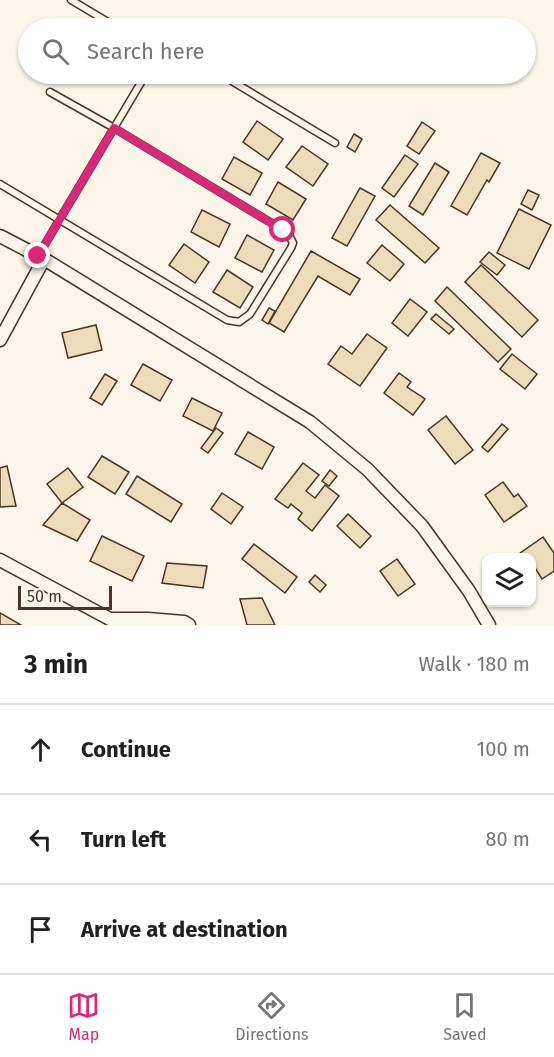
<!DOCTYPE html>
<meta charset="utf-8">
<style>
:root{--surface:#fff;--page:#f2f2f2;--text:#202124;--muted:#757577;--line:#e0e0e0;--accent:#db2777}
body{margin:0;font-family:"Fira Sans",sans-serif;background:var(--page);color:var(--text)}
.controls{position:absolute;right:18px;bottom:18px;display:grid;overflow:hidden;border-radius:12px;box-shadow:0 2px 4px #0004}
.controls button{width:54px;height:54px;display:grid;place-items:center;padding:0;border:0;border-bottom:2px solid var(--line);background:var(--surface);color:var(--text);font:30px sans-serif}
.scale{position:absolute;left:18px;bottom:15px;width:94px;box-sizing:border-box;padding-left:6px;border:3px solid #4a3520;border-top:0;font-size:16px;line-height:21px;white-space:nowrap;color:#4a3520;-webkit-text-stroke:4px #fbf6e9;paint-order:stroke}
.stop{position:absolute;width:18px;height:18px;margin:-14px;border:4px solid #db2777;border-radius:50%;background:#fff}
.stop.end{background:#db2777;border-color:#fff;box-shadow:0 2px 6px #0008}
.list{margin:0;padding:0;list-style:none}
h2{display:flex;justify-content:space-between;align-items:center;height:78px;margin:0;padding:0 24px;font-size:26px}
h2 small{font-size:20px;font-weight:400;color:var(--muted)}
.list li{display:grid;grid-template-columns:39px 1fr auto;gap:18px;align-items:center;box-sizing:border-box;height:90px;padding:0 24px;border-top:2px solid var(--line)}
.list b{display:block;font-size:22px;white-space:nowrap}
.list em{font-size:20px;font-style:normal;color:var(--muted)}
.icon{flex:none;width:33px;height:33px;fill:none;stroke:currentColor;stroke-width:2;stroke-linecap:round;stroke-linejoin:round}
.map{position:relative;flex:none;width:554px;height:625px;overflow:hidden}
.search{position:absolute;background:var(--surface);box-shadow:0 2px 4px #0004;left:18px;right:18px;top:18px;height:66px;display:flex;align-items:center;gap:15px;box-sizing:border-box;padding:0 21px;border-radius:33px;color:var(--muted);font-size:22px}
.sheet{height:348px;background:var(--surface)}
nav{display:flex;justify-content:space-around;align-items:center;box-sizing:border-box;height:84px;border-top:2px solid var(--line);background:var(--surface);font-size:16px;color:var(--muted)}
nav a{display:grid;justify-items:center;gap:3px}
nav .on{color:var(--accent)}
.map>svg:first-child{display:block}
.building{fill:#ecdcbc;stroke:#4a3520;stroke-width:1.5}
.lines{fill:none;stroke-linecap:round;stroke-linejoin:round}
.lane-casing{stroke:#4a3520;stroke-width:9}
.street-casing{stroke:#4a3520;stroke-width:15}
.lane{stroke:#fbf6e9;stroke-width:6}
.street{stroke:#fbf6e9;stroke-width:12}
.route{stroke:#db2777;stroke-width:8}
</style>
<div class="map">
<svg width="554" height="625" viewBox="0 0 554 625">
<rect width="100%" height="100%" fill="#fbf6e9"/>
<g class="building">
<polygon points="257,121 283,139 268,160 243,142"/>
<polygon points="422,122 435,131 419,154 407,146"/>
<polygon points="354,134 362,139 355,152 347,147"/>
<polygon points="302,146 328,164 313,186 286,167"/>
<polygon points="481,153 500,163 489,182 487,180 467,215 451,206"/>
<polygon points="405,155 418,164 394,197 382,188"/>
<polygon points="234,157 262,173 250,195 222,179"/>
<polygon points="435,163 449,172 423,215 409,206"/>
<polygon points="278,182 306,199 293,220 266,204"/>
<polygon points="360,188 375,196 347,246 332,238"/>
<polygon points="528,190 539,195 532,210 521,204"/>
<polygon points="390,205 439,248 425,263 376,220"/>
<polygon points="519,209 551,225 529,269 497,253"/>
<polygon points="202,210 230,224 219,247 191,232"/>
<polygon points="247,235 274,250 262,272 235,258"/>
<polygon points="184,244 209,262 195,283 169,265"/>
<polygon points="382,245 404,264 390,281 367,263"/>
<polygon points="311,251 360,279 350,295 318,276 284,332 269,323"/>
<polygon points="489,252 505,265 497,275 480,262"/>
<polygon points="481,265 538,320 522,337 465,282"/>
<polygon points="227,270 253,287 240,308 213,292"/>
<polygon points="447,287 511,349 498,362 435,301"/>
<polygon points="410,299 427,312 408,336 392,323"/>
<polygon points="269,308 275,311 268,324 262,320"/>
<polygon points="436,314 454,329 449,334 431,319"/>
<polygon points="96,325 102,350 68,358 62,333"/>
<polygon points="367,334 387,348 360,386 328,364 341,346 352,354"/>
<polygon points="512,354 537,374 525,389 500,369"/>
<polygon points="143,364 172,380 160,401 131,385"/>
<polygon points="399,373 411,382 407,387 425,399 413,415 384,393"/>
<polygon points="105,374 117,381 102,405 90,398"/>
<polygon points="192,398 222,413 213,431 183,416"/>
<polygon points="446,416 473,450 455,464 428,430"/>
<polygon points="502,424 508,429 488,452 482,447"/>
<polygon points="216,428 223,433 208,453 201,448"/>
<polygon points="248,432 274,447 262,469 235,454"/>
<polygon points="102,456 129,472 115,494 88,477"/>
<polygon points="303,463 319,475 306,491 315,498 325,485 339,496 312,531 298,519 302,513 291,504 288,508 275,499"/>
<polygon points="7,466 16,506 0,507 0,468"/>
<polygon points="68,468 83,487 62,503 47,484"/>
<polygon points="330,470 337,476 329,486 322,481"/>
<polygon points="137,476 182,504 171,522 126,494"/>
<polygon points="503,482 514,497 518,494 527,506 504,522 485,495"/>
<polygon points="222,493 243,507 231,524 211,509"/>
<polygon points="62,503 90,520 77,541 43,525"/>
<polygon points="348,514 371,536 360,548 337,526"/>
<polygon points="102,536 144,556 132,581 90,561"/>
<polygon points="543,537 554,553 554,571 542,579 532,563 532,558 522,558 519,554"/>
<polygon points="254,544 297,577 285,593 242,559"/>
<polygon points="397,559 415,584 398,596 380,571"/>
<polygon points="167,563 207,566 203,588 162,583"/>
<polygon points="315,575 326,585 320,592 309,582"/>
<polygon points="262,598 275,625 247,625 240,599"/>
<polygon points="0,613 21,625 0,625"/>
</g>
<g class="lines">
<g class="lane-casing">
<g id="lane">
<polyline points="71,0 118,28"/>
<polyline points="220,74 335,143"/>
<polyline points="0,184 227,320 239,322 250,314 291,248 293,243 289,235 283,230 114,128 50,92"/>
<polyline points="38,256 146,74"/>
</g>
</g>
<g class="street-casing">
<g id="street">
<polyline points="0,236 44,259 310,422 367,469 422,526 469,591 489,625"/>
<polyline points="0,340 44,259"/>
<polyline points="0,560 121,625"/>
<polyline points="113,619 148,619 184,622 189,625"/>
</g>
</g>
<use href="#lane" class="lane"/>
<use href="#street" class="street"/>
</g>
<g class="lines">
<polyline class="route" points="38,256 114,128 283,230"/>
</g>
</svg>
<div class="controls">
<button><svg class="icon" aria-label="layers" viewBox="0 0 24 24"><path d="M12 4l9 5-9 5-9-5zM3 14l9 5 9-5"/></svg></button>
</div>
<div class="scale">50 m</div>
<div class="stop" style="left:283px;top:230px"></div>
<div class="stop end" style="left:38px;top:256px"></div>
<div class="search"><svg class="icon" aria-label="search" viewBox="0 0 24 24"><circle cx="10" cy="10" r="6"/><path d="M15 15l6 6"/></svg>Search here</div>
</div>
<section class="sheet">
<h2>3 min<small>Walk · 180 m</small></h2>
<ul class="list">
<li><svg class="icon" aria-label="ahead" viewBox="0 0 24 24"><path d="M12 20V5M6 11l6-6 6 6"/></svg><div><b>Continue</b></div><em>100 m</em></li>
<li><svg class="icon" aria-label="left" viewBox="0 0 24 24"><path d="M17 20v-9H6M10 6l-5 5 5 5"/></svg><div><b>Turn left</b></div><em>80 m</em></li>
<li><svg class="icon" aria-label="arrive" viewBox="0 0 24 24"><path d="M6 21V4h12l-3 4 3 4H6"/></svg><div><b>Arrive at destination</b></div></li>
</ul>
</section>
<nav>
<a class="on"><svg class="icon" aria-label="map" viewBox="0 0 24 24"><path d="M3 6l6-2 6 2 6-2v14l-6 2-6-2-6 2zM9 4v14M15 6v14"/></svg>Map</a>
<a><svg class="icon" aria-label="directions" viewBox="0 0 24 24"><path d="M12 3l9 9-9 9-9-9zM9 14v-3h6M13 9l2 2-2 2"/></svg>Directions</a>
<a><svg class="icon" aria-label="saved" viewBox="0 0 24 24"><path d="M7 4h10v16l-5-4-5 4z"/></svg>Saved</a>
</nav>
